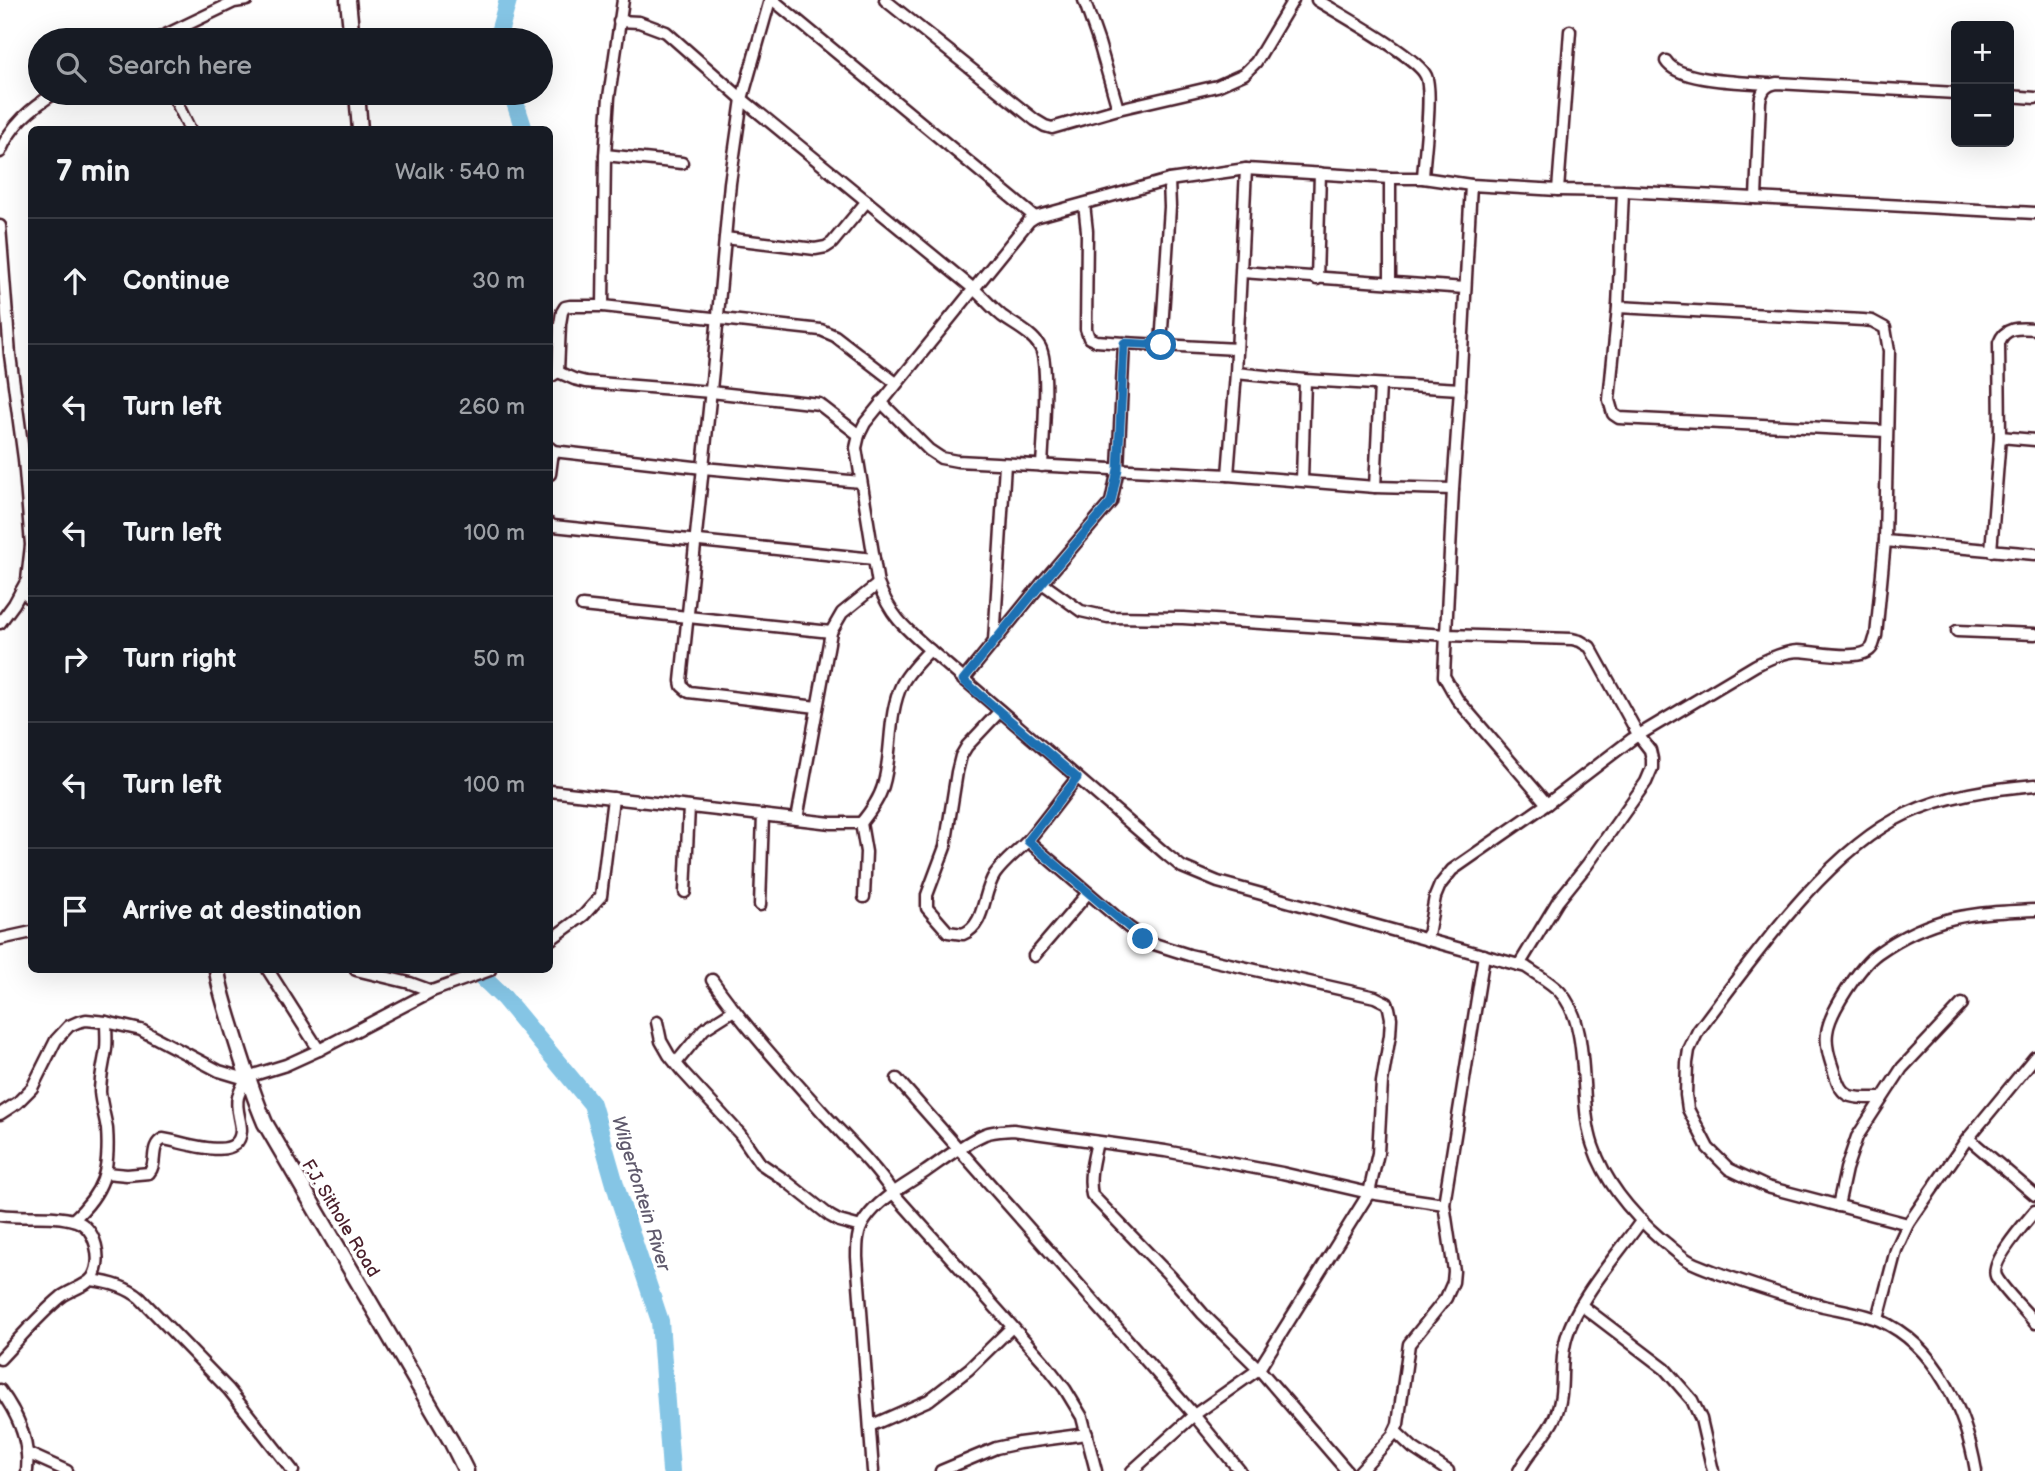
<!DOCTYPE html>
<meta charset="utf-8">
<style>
:root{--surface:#171b24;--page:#20242c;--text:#f1f3f6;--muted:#9ea1a6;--line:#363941}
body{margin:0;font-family:"Balsamiq Sans",sans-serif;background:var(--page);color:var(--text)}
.controls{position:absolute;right:21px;top:21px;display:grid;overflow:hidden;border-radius:10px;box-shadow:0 7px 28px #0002}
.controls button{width:63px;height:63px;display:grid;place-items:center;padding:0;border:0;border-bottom:2px solid var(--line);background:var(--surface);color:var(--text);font:35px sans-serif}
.stop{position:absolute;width:21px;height:21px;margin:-16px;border:5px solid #1f6fb2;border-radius:50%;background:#fff}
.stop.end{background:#1f6fb2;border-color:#fff;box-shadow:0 2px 7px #0008}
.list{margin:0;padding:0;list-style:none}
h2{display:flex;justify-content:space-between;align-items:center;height:91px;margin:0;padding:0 28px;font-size:30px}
h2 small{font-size:23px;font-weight:400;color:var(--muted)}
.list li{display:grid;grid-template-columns:46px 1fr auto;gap:21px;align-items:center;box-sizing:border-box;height:126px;padding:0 28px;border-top:2px solid var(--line)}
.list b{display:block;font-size:26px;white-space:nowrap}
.list em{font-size:23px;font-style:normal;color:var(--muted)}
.icon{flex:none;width:38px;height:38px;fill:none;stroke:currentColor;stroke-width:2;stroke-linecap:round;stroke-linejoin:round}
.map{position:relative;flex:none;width:2035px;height:1471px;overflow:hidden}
.search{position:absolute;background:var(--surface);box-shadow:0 7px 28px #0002;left:28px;top:28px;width:525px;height:77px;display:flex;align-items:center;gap:18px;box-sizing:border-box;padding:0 24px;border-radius:38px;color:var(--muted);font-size:26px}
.panel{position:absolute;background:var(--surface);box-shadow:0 7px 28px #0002;left:28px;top:126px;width:525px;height:847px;border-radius:10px}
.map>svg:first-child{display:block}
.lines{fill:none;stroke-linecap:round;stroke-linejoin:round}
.river{stroke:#85c5e5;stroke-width:18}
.street-casing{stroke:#4a1f2b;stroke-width:15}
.secondary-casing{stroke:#4a1f2b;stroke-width:19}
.street{stroke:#fff;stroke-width:10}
.secondary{stroke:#fff;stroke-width:14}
.route{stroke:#1f6fb2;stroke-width:9}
.labels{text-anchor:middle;stroke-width:7;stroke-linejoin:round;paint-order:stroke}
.street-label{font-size:18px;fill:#4a1f2b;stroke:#fff}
.water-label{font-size:19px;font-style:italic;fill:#5f596c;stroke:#fff}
</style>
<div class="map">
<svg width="2035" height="1471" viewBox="0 0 2035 1471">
<rect width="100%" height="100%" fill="#fff"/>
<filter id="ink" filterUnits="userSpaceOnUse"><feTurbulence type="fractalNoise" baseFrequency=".0143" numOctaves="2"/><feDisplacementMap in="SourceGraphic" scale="14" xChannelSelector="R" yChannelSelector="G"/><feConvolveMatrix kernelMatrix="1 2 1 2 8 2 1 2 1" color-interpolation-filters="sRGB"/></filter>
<g filter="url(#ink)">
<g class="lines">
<g class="river">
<polyline points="497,40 508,0"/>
<polyline points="512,93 524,130"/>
<polyline points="475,970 504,998 592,1104 619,1198 660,1321 671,1471"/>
</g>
<g class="street-casing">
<g id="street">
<polyline points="770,0 742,99 730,183 713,370 681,681 682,686 689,692 817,707"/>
<polyline points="773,0 1035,217"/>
<polyline points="885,0 1035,120 1045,126 1052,128 1118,109 1217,86 1244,74 1256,62 1293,0"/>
<polyline points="1084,0 1099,43 1118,109"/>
<path d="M1317 0C1338 13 1418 57 1426 76 1433 93 1424 156 1423 178"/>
<path d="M619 21 639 22 666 32 742 99 975 290C984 298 992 308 1002 316 1014 325 1032 333 1040 347 1050 364 1043 442 1042 466"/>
<polyline points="155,40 234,2 247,0"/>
<path d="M1666 61C1678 82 1745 82 1769 84"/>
<polyline points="172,93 190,130"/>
<polyline points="2009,96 2035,98"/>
<path d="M0 152C11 125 31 108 55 93"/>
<polyline points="605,155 682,163"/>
<polyline points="1390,178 1390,282"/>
<polyline points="1471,185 1460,389 1453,489 1444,676 1457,699 1547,804"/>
<polyline points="1558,190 1570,31"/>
<polyline points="1623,191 1618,307 1863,320 1872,321 1885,328 1889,351 1885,541"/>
<path d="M1756 198 1760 101C1762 90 1766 85 1777 83L1956 93"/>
<polyline points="1084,204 1087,231 1086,329 1089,338 1096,341 1124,343 1237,349"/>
<polyline points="0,226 10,355 24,459 31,545 27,580 14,604 0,623"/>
<polyline points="725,238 815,249 826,247 832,243 867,201"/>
<polyline points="1242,272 1465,288"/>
<polyline points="1317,279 1320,173"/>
<polyline points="603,306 605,155 609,97 623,0"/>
<polyline points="1618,307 1609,400 1613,414 1619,418 1886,431"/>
<polyline points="1161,345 1170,207 1169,180"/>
<polyline points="558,372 574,379 586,382 711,392 819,404 859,435"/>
<polyline points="1236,373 1305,380 1460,389"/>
<polyline points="550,377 558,372 560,324 562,312 565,307 570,306 603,306 821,330 835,336 896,383"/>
<polyline points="881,402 929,450 941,458 957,461 1228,475 1375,487 1453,489"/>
<polyline points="2000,437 2035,440"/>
<polyline points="553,451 703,468 861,482"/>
<polyline points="550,474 553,451 550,448"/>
<polyline points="1228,475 1236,373 1246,169"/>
<polyline points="1302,480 1305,380"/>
<polyline points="1375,487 1380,385"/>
<polyline points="550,524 553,526 874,559"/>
<path d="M1991 551 2000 437 1999 343C2005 326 2020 328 2035 329"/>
<polyline points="1042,583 1081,611 1108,617 1183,618 1447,635 1572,639 1580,641 1590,647 1639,736 1650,750 1652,759 1652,768 1646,782 1587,865 1558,901 1519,965"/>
<polyline points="21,591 32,600"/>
<polyline points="582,606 831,632"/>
<polyline points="1957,631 2035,634"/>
<polyline points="994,641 1005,464"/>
<polyline points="963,680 1042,583 1111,502 1118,469 1124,343"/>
<path d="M1000 711 967 746 961 756 957 772 945 847 927 895V908L948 932 963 934C986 925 982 893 995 874 1005 860 1019 851 1030 838 1046 819 1061 798 1077 778"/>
<path d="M550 791 831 823H861C870 812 879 800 883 786 893 753 887 715 902 684 909 671 920 660 930 650"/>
<polyline points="797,819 831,632 842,613 878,584"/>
<polyline points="861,823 866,852 864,897"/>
<polyline points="1028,841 1128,927 1151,943 1189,955 1375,997 1387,1003 1389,1008 1391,1018 1390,1035 1382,1082 1378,1153 1369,1193 1259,1369 1194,1415 1132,1471"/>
<polyline points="685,892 689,807"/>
<polyline points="760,905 763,815"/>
<polyline points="0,939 32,932"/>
<polyline points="550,940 584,915 601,896 613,798"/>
<path d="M1427 940 1435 897 1440 885 1452 870 1547 804 1632 739 1756 665C1769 659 1783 652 1798 651 1814 651 1863 663 1872 647 1874 644 1874 640 1876 636L1885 541 2035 554"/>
<polyline points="1034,956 1088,893"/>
<polyline points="268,970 319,1050"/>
<polyline points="356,970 410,983 432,991"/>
<path d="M712 980C746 1028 787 1073 826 1116 850 1142 874 1165 893 1193L1044 1362 1065 1389 1082 1417 1096 1471"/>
<polyline points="657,1022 661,1041 669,1055 682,1071 740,1134 760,1163 786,1181 830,1216 839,1221 861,1227"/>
<polyline points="676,1063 704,1029 734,1010"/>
<polyline points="897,1079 1194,1415 1240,1471"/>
<path d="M1882 1098C1872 1098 1859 1099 1850 1096 1841 1093 1838 1083 1835 1075 1831 1062 1825 1047 1827 1033 1829 1012 1861 965 1878 953 1932 915 1971 913 2035 910"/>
<polyline points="0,1114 17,1103 32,1088 56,1040 69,1026 78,1022 86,1020 106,1022 141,1030 219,1071 239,1077 247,1077 286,1065 319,1050 432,991 490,970"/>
<polyline points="1968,1138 2035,1195"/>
<path d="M1097 1142C1093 1160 1088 1177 1092 1195L1171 1277 1203 1314 1259 1369 1347 1471"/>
<path d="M106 1173 127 1175 149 1173C158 1163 149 1146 163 1139 182 1141 240 1165 241 1130 241 1120 235 1108 238 1097 240 1090 244 1083 247 1077"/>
<polyline points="1838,1206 1846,1169 1857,1137 1902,1068 1962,1004"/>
<path d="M2035 1211C2026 1222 1990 1262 1996 1276 2002 1289 2025 1310 2035 1323"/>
<path d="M0 1215C25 1219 52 1213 76 1221 96 1228 103 1260 93 1277 87 1286 70 1290 61 1297 39 1315 20 1338 0 1359"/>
<path d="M73 1220C104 1192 110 1170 107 1129 105 1116 101 1104 100 1092 100 1077 104 1063 106 1049 107 1040 106 1031 106 1022"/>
<path d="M1908 1224 1767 1187 1729 1169 1708 1148 1688 1109 1686 1095 1687 1063 1689 1050 1698 1031C1751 961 1826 851 1906 814 1946 795 1991 789 2035 785"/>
<path d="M91 1280C108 1282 127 1287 140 1298L229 1390 293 1471"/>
<polyline points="1581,1305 1665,1369 1692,1400 1701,1419 1713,1471"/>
<polyline points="1878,1319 1896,1250 1908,1224 1965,1142 2035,1057"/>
<path d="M0 1390C17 1413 30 1441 27 1471"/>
<polyline points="870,1426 929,1400 969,1369 1012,1327"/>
<polyline points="1395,1431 1413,1448 1448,1471"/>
<polyline points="27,1453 67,1471"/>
<path d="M873 1471 857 1257C857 1244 857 1231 865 1220 879 1199 904 1186 925 1172 944 1159 964 1143 985 1134 994 1131 1003 1131 1013 1130L1165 1151 1282 1173 1369 1193 1444 1204"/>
<polyline points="941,1471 996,1448 1019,1443 1087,1434"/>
<polyline points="1360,1471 1384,1445 1393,1435 1398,1424 1409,1344 1446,1298 1453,1282 1454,1271 1444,1204 1484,955"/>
<path d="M1519 1471C1529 1451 1546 1437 1555 1417 1566 1393 1559 1368 1565 1343 1573 1304 1618 1254 1642 1220"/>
<path d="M1976 1471C1966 1413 1937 1345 1879 1320 1862 1313 1841 1310 1823 1306 1788 1297 1755 1286 1721 1274 1711 1270 1701 1267 1691 1262 1681 1257 1671 1247 1662 1240 1633 1215 1605 1182 1593 1146 1577 1101 1593 1028 1560 992 1551 982 1537 975 1526 967L1218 882 1182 867 1167 855 930 650C904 627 892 618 878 584L856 448 859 435 865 423 1029 221 1035 217 1169 180 1246 169 1390 178H1423L1471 185 1558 190 1623 191 2035 213"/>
</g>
</g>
<g class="secondary-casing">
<g id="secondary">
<polyline points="348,0 352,40"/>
<polyline points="357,93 360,130"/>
<path d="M217 970C219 986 224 1001 229 1018 240 1053 250 1088 265 1123L451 1441 466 1471"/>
</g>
</g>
<use href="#street" class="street"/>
<use href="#secondary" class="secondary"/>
</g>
</g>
<g class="lines" filter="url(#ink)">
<polyline class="route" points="1143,939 1028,841 1077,778 963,680 1042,583 1111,502 1118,469 1124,343 1161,345"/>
</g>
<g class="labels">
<g class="street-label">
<text transform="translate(341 1218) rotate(59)" y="6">F.J. Sithole Road</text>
</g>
<g class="water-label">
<text transform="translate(642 1193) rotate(73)" y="7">Wilgerfontein River</text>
</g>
</g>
</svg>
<div class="controls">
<button>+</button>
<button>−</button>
</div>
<div class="stop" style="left:1161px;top:345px"></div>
<div class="stop end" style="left:1143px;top:939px"></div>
<div class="search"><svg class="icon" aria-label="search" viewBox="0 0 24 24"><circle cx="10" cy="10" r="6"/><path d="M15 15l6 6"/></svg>Search here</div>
<section class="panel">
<h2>7 min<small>Walk · 540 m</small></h2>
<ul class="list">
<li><svg class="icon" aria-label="ahead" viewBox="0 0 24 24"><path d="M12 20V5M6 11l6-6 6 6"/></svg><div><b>Continue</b></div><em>30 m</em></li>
<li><svg class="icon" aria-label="left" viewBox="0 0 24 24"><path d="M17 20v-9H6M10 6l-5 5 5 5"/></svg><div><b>Turn left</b></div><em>260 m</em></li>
<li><svg class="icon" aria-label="left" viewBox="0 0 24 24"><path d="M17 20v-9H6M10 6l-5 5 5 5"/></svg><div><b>Turn left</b></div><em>100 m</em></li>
<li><svg class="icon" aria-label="right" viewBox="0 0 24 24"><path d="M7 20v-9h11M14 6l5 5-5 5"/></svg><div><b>Turn right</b></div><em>50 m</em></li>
<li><svg class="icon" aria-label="left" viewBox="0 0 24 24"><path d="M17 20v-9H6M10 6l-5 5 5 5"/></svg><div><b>Turn left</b></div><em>100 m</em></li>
<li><svg class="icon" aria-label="arrive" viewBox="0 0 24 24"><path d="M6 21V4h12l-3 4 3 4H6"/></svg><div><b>Arrive at destination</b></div></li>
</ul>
</section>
</div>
